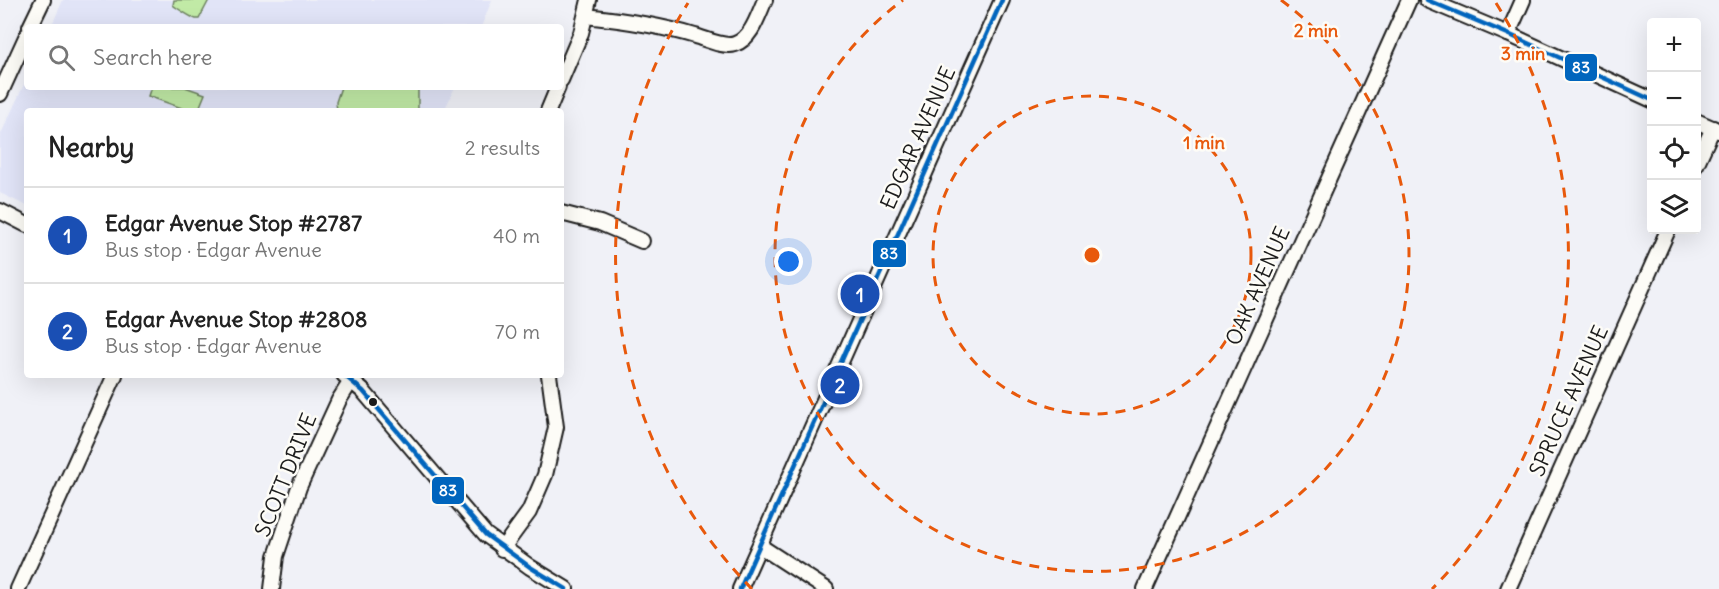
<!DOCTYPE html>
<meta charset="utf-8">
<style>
:root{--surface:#fff;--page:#f6f6f6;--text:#222;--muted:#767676;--line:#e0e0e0;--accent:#0b8043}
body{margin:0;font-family:Delius,sans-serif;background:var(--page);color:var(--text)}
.controls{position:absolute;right:18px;top:18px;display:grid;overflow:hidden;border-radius:6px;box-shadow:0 6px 24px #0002}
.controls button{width:54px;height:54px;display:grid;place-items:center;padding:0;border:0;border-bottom:2px solid var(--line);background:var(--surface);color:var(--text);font:30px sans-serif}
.you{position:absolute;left:789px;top:262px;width:21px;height:21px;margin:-15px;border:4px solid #fff;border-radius:50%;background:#1a73e8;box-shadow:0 0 0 9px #1a73e833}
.badge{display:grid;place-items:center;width:39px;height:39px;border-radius:50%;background:var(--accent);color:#fff;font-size:20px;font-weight:700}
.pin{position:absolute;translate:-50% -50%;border:3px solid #fff;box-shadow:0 2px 6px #0006}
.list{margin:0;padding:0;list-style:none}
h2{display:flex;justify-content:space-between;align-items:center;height:78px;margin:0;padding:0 24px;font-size:26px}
h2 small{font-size:20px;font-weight:400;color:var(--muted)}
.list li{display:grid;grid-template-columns:39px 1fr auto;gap:18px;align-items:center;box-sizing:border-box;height:96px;padding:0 24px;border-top:2px solid var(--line)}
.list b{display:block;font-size:22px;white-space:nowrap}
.list p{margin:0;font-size:20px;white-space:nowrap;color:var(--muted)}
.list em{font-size:20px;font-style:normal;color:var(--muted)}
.icon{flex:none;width:33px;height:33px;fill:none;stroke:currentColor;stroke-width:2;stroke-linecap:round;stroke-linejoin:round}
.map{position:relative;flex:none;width:1719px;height:589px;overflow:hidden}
.search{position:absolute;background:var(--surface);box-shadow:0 6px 24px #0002;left:24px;top:24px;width:540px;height:66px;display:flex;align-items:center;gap:15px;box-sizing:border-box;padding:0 21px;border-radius:6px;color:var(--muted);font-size:22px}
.panel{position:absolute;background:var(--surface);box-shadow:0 6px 24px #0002;left:24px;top:108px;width:540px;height:270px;border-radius:6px}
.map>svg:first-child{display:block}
.built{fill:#e1e4f7}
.green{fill:#c1eaa6;stroke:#6e8361;stroke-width:1.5}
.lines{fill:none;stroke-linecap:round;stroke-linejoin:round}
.minor-casing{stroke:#1c1c1c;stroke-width:18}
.minor{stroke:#fdfcf7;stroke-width:14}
.bus-1-casing{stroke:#fdfcf7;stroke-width:9}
.bus-1{stroke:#0065bd;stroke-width:4.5}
.ring{fill:none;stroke:#e8590c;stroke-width:3;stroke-dasharray:10 8}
.bus-dot{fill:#1c1c1c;stroke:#fdfcf7;stroke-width:2}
.labels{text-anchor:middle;stroke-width:5;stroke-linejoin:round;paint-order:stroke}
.street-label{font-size:21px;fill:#1c1c1c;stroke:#fdfcf7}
.centre{fill:#e8590c;stroke:#fdfcf7;stroke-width:3}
.ring-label{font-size:18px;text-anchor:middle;font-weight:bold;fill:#e8590c;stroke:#fdfcf7;stroke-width:5;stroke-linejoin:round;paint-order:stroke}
.line-badge{stroke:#fdfcf7;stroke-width:2}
.badge-label{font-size:16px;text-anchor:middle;font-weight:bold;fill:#fff}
</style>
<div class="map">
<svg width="1719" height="589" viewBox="0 0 1719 589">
<rect width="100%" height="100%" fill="#f0f1f7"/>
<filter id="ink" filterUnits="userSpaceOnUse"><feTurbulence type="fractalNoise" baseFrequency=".0167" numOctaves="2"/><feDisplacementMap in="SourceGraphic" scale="12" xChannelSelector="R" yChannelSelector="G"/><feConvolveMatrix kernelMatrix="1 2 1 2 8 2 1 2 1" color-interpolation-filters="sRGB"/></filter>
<g filter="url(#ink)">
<g class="built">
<polygon points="63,0 492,0 481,27 51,27"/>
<polygon points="27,78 27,87 455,87 444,111 27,111 27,206 0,193 0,136"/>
</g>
<g class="green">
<path d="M174 0H209L199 19H196C192 18 175 7 173 5Z"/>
<polygon points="151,87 185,87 205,94 198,111 190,111 148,96"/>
<polygon points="341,87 418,87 418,111 337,111 336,102"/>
</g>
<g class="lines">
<g class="minor-casing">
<g id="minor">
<polyline points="1427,0 1508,34 1652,100"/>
<path d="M586 16C623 20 659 25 695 36 706 39 724 48 735 44 752 38 758 15 765 0"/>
<polyline points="30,27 43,0"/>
<polyline points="1508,34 1523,0"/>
<polyline points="561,80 581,33 589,0"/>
<polyline points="0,94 27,35"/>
<polyline points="548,111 558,87"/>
<polyline points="1696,121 1719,131"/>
<polyline points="1696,165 1713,128"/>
<polyline points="0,211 27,225"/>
<polyline points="561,213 600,223 642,241"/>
<polyline points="344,375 363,391 486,535 530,567 566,589"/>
<polyline points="760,546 826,589"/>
<polyline points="502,549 529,512 545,475 556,427 549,375"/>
<polyline points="18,589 115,375"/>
<polyline points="272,589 276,556 299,487 339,400 351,381"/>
<polyline points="740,589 1002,0"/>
<polyline points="1145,589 1409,0"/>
<polyline points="1508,589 1668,230"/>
</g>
</g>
<use href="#minor" class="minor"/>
<g class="bus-1-casing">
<g id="bus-1">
<polyline points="1427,0 1508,34 1652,100"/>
<polyline points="344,375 363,391 486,535 530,567 566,589"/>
<polyline points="740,589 1002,0"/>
</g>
</g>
<use href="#bus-1" class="bus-1"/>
</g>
</g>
<g class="ring">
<circle cx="1092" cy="255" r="159"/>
<path d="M1281 0A317 317 0 1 1 903 0"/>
<path d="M752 589A476 476 0 0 1 688 3M1496 3A476 476 0 0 1 1432 589"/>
</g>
<circle class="bus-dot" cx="373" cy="402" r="5"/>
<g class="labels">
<g class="street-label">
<text transform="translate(918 138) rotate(-66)" y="7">EDGAR AVENUE</text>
<text transform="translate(1258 286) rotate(-66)" y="7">OAK AVENUE</text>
<text transform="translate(1569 401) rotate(-66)" y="7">SPRUCE AVENUE</text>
<text transform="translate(286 475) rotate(-68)" y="7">SCOTT DRIVE</text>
</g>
</g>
<circle cx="1092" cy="255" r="9" class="centre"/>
<g class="ring-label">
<text x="1316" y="37">2 min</text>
<text x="1523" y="60">3 min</text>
<text x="1204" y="149">1 min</text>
</g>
<g class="line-badge">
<rect x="1564" y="53" width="34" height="29" rx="6" fill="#0065bd"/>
<rect x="872" y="239" width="35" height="29" rx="6" fill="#0065bd"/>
<rect x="431" y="476" width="34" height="29" rx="6" fill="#0065bd"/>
</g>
<g class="badge-label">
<text x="1581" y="73">83</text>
<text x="889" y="259">83</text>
<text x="448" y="496">83</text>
</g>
</svg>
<div class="controls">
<button>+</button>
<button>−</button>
<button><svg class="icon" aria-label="locate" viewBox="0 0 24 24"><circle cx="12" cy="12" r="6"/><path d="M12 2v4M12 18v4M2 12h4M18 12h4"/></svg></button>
<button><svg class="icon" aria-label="layers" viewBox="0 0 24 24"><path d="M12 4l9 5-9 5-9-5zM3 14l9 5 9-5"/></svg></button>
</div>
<div class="you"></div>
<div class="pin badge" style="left:860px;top:294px;background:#1a4fb4">1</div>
<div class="pin badge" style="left:840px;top:385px;background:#1a4fb4">2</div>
<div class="search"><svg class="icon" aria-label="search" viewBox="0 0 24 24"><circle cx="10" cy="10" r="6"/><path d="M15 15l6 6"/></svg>Search here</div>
<section class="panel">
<h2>Nearby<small>2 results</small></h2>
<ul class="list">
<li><span class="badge" style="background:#1a4fb4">1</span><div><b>Edgar Avenue Stop #2787</b><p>Bus stop · Edgar Avenue</p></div><em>40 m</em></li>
<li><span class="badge" style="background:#1a4fb4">2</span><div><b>Edgar Avenue Stop #2808</b><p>Bus stop · Edgar Avenue</p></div><em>70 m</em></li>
</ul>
</section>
</div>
